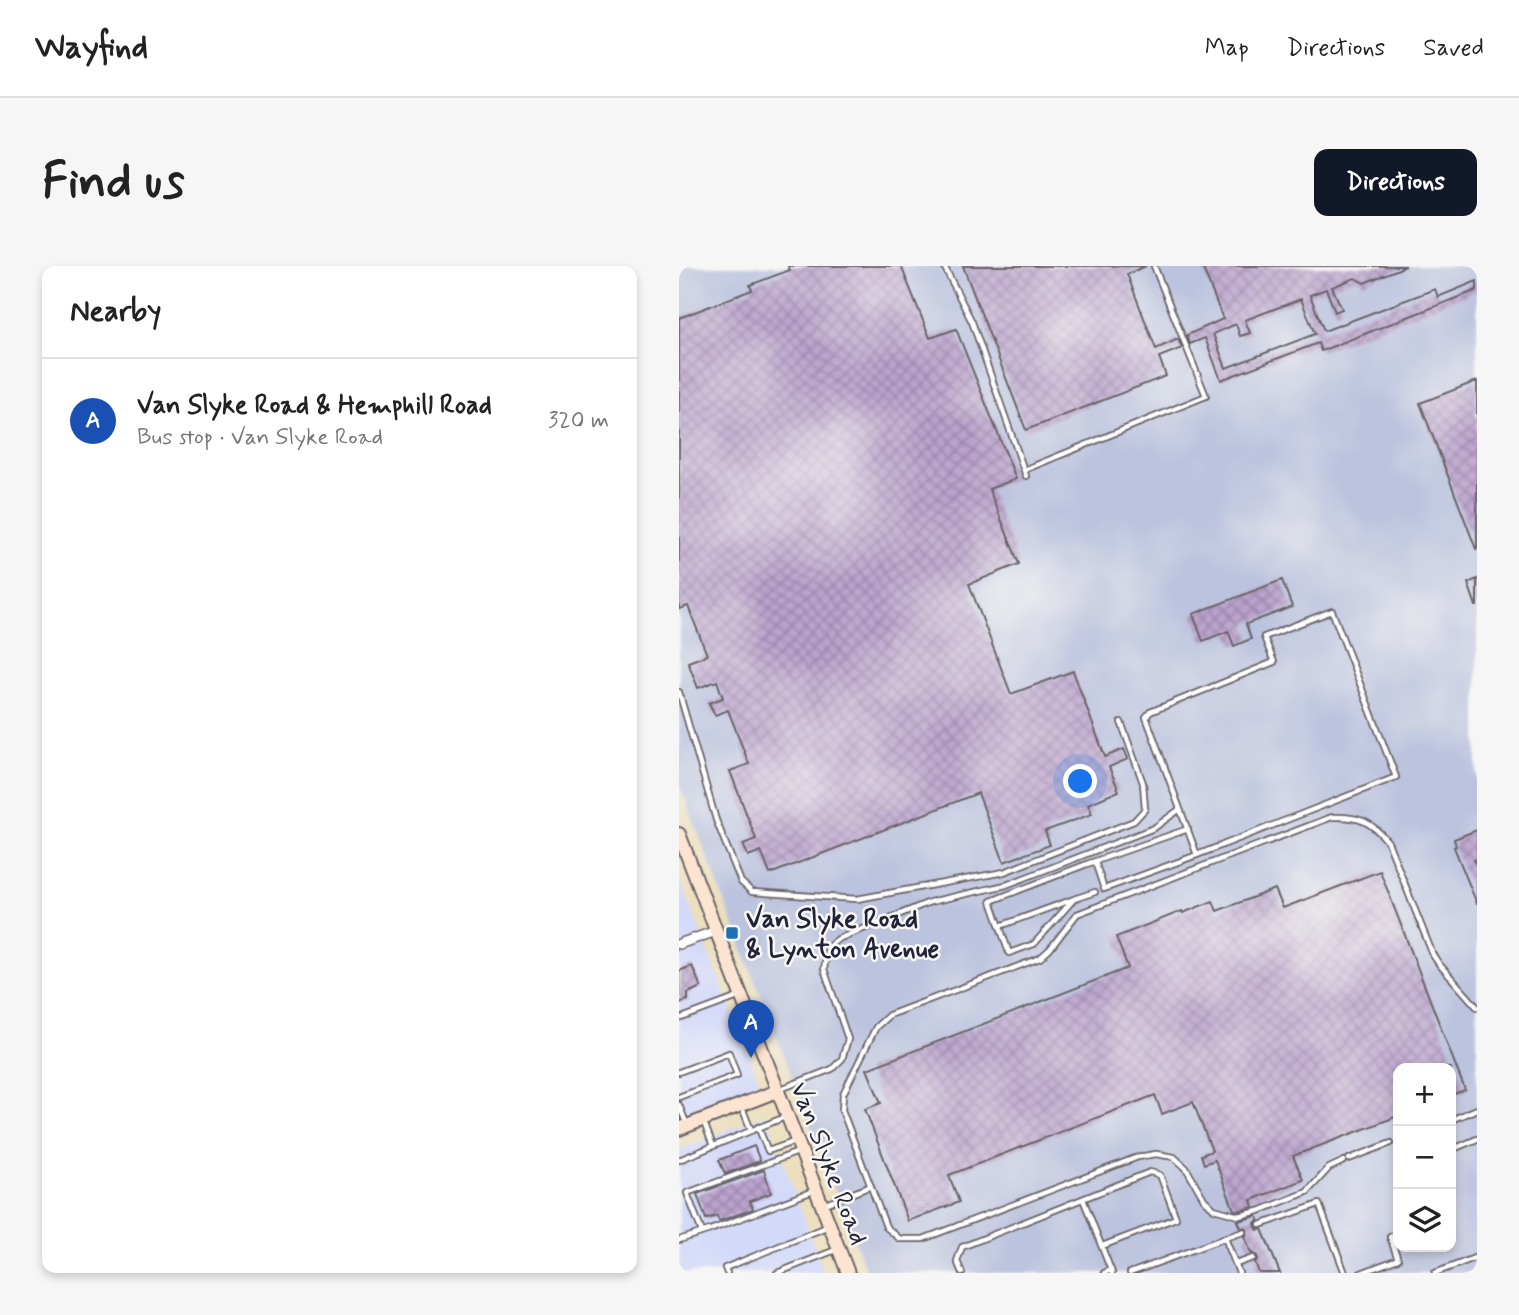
<!DOCTYPE html>
<meta charset="utf-8">
<style>
:root{--surface:#fff;--page:#f6f6f6;--text:#222;--muted:#767676;--line:#e0e0e0;--accent:#111827}
body{margin:0;font-family:Mynerve,sans-serif;background:var(--page);color:var(--text)}
.controls{position:absolute;right:21px;bottom:21px;display:grid;overflow:hidden;border-radius:14px;box-shadow:0 4px 10px #0003}
.controls button{width:63px;height:63px;display:grid;place-items:center;padding:0;border:0;border-bottom:2px solid var(--line);background:var(--surface);color:var(--text);font:35px sans-serif}
.you{position:absolute;left:402px;top:516px;width:24px;height:24px;margin:-18px;border:5px solid #fff;border-radius:50%;background:#1a73e8;box-shadow:0 0 0 10px #1a73e833}
.badge{display:grid;place-items:center;width:46px;height:46px;border-radius:50%;background:var(--accent);color:#fff;font-size:23px;font-weight:700}
.pin{position:absolute;translate:-50% -58px;filter:drop-shadow(0 2px 4px #0008)}
.pin::after{content:'';position:absolute;top:37px;width:24px;height:21px;background:inherit;clip-path:polygon(0 0,100% 0,50% 100%)}
.list{margin:0;padding:0;list-style:none}
h2{display:flex;justify-content:space-between;align-items:center;height:91px;margin:0;padding:0 28px;font-size:30px}
h2 small{font-size:23px;font-weight:400;color:var(--muted)}
.list li{display:grid;grid-template-columns:46px 1fr auto;gap:21px;align-items:center;box-sizing:border-box;height:126px;padding:0 28px;border-top:2px solid var(--line)}
.list b{display:block;font-size:26px;white-space:nowrap}
.list p{margin:0;font-size:23px;white-space:nowrap;color:var(--muted)}
.list em{font-size:23px;font-style:normal;color:var(--muted)}
.icon{flex:none;width:38px;height:38px;fill:none;stroke:currentColor;stroke-width:2;stroke-linecap:round;stroke-linejoin:round}
.map{position:relative;flex:none;width:798px;height:1007px;overflow:hidden;border-radius:14px}
header{display:flex;align-items:center;gap:42px;box-sizing:border-box;height:98px;padding:0 35px;background:var(--surface);border-bottom:2px solid var(--line)}
header strong{font-size:33px}
nav{display:flex;gap:38px;margin-inline-start:auto;font-size:24px}
.intro{display:flex;align-items:center;justify-content:space-between;box-sizing:border-box;height:168px;padding:0 42px}
h1{margin:0;font-size:49px}
.button{padding:18px 32px;border-radius:14px;background:var(--accent);color:#fff;font-size:24px;font-weight:700}
main{display:flex;gap:42px;padding:0 42px}
aside{flex:1;background:var(--surface);border-radius:14px;box-shadow:0 4px 10px #0003}
.map>svg:first-child{display:block}
.built{fill:#d3d9f9}
.industrial{fill:#bcc3de;fill-rule:evenodd}
.building{fill:url(#building-cross-hatch);fill-rule:evenodd}
.lines{fill:none;stroke-linecap:round;stroke-linejoin:round}
.lane-casing{stroke:#696468;stroke-width:8}
.street-casing{stroke:#696468;stroke-width:12}
.secondary-casing{stroke:#696468;stroke-width:16}
.lane{stroke:#fff;stroke-width:4.5}
.street{stroke:#fff;stroke-width:9}
.secondary{stroke:#fde4d1;stroke-width:12}
.poi-dot{fill:#1f6fb2;stroke:#f6f6f2;stroke-width:2.5}
.labels{text-anchor:middle;stroke-width:5;stroke-linejoin:round;paint-order:stroke}
.poi-label{font-size:26px;font-weight:bold;fill:#22223b;stroke:#f6f6f2;text-anchor:start}
.street-label{font-size:26px;fill:#22223b;stroke:#f6f6f2}
</style>
<header>
<strong>Wayfind</strong>
<nav><a>Map</a><a>Directions</a><a>Saved</a></nav>
</header>
<div class="intro"><h1>Find us</h1><a class="button">Directions</a></div>
<main>
<aside>
<h2>Nearby<small></small></h2>
<ul class="list">
<li><span class="badge" style="background:#1a4fb4">A</span><div><b>Van Slyke Road &amp; Hemphill Road</b><p>Bus stop · Van Slyke Road</p></div><em>320 m</em></li>
</ul>
</aside>
<div class="map">
<svg width="798" height="1007" viewBox="0 0 798 1007">
<defs>
<pattern id="building-cross-hatch" width="8" height="8" patternUnits="userSpaceOnUse" patternTransform="scale(1.75)"><rect width="8" height="8" fill="#bba3cd"/><path d="M0 0l8 8M0 8l8-8" fill="none" stroke="#9884a8"/></pattern>
</defs>
<rect width="100%" height="100%" fill="#f6f6f2"/>
<filter id="ink" filterUnits="userSpaceOnUse"><feTurbulence type="fractalNoise" baseFrequency=".0143" numOctaves="2"/><feDisplacementMap in="SourceGraphic" scale="14" xChannelSelector="R" yChannelSelector="G"/><feConvolveMatrix kernelMatrix="1 2 1 2 8 2 1 2 1" color-interpolation-filters="sRGB"/></filter>
<filter id="wash" filterUnits="userSpaceOnUse"><feTurbulence type="fractalNoise" baseFrequency=".00686" numOctaves="4" result="noise"/><feDisplacementMap in="SourceGraphic" scale="28" xChannelSelector="R" yChannelSelector="G"/><feGaussianBlur stdDeviation="1.57" result="paint"/><feColorMatrix in="noise" values="0 0 0 0 0 0 0 0 0 0 0 0 0 0 0 0 0 1.4 0 .05"/><feComposite in="paint" operator="in"/></filter>
<g filter="url(#wash)">
<rect width="100%" height="100%" fill="#ecdfbd"/>
<g class="built">
<polygon points="0,611 83,822 0,850"/>
<polygon points="87,848 145,1007 0,1007 0,884"/>
</g>
<path class="industrial" d="M0 0H798V1007H188L0 517ZM719 802H772V981H719Z"/>
<g id="blocks">
<g class="building">
<polygon points="109,0 222,0 251,72 277,63 337,213 310,223 340,298 290,318 332,428 394,405 426,491 445,483 449,493 430,501 440,525 409,538 413,548 366,565 371,579 325,596 299,527 91,608 82,585 69,590 64,578 77,573 51,505 70,498 49,444 36,449 30,437 44,432 38,415 19,422 9,396 28,389 9,340 0,343 0,52 73,24 71,19 111,4"/>
<polygon points="284,0 467,0 448,8 477,83 499,73 503,82 480,91 487,110 347,164"/>
<path d="M523 0H727L685 17 676 12 653 21 663 43 656 46 647 23 631 29 645 65 756 23 759 31 798 15V24L642 85 639 77 542 114 526 72 511 78 508 69 544 53ZM622 33 636 68 547 102 534 68 557 58 561 70 571 67 566 54Z"/>
<polygon points="798,115 798,283 797,283 741,137"/>
<polygon points="798,313 798,340 797,340 789,317"/>
<polygon points="603,314 613,341 567,358 572,373 555,380 549,365 524,375 514,348"/>
<polygon points="798,564 798,593 795,594 798,601 798,638 775,581 777,580 775,573"/>
<polygon points="701,605 786,824 772,829 772,802 719,802 719,850 614,890 624,914 572,934 574,941 560,945 555,944 536,894 525,898 522,889 533,885 514,836 483,848 476,829 270,909 280,936 229,955 186,843 202,837 188,803 449,702 437,671 503,645 504,647 534,635 538,645 596,623 604,642"/>
<polygon points="13,700 22,721 9,727 9,734 0,737 0,705"/>
<polygon points="75,880 81,895 46,908 40,894"/>
<polygon points="85,904 92,927 71,935 74,943 40,955 38,950 27,953 18,928"/>
<polygon points="578,950 580,954 576,957 577,961 579,964 583,963 601,1007 580,1007 576,996 579,994 578,990 572,987 566,971 568,968 568,964 566,962 562,962 559,955"/>
</g>
</g>
</g>
<g filter="url(#ink)">
<use href="#blocks" fill-opacity="0" stroke="#696468" stroke-width="2"/>
<g class="lines">
<g class="lane-casing">
<g id="lane">
<polyline points="265,0 293,56 347,210"/>
<polyline points="345,204 527,130 475,0"/>
<polyline points="0,426 37,554 62,616 73,626 178,633 325,606 455,555 466,543 464,517 442,456"/>
<polyline points="416,596 425,623 518,589"/>
<polyline points="416,626 395,633 355,678 330,687 312,635 408,598 509,563"/>
<polyline points="321,660 395,633"/>
<polyline points="0,753 62,730"/>
<polyline points="0,806 50,787 58,809 0,831"/>
<polyline points="99,824 153,803 163,793 169,773 145,703 149,681 159,673 251,636 327,619 475,562 501,543 467,451 471,446 595,396 585,371 653,345 717,511 518,589 501,543"/>
<polyline points="0,839 8,859"/>
<polyline points="62,839 72,864"/>
<polyline points="24,854 34,880"/>
<polyline points="772,854 798,843"/>
<polyline points="79,861 89,885 117,875"/>
<polyline points="772,884 798,873"/>
<polyline points="670,893 712,877"/>
<polyline points="0,894 106,851"/>
<path d="M665 895 650 902 628 926 580 945 560 950 535 943 525 933 507 902 495 891 477 888 459 891 244 973H221L207 961 163 844 164 828 197 761 210 749 361 692 371 683 398 648 653 551C680 550 692 555 709 576L754 689 760 698 798 741"/>
<polyline points="404,933 433,1007"/>
<polyline points="144,939 192,920"/>
<polyline points="581,959 640,938 666,1007"/>
<polyline points="23,966 8,927 122,885"/>
<polyline points="546,972 564,966"/>
<polyline points="0,974 31,964 134,925"/>
<polyline points="557,998 574,992"/>
<polyline points="48,1007 46,1002 150,960"/>
<polyline points="98,1007 159,983"/>
<polyline points="283,1007 278,995 283,981 471,906 481,909 497,952 423,980"/>
<polyline points="425,1007 432,1004"/>
<polyline points="451,1007 546,972 560,1007"/>
<polyline points="682,1007 719,993 711,971 719,967"/>
<polyline points="756,1007 798,991"/>
</g>
</g>
<g class="street-casing">
<polyline id="street" points="0,678 37,665"/>
</g>
<g class="secondary-casing">
<g id="secondary">
<polyline points="0,568 169,1007"/>
<polyline points="0,863 98,825"/>
</g>
</g>
<use href="#lane" class="lane"/>
<use href="#street" class="street"/>
<use href="#secondary" class="secondary"/>
</g>
</g>
<rect class="poi-dot" x="46" y="660" width="14" height="14" rx="3.5"/>
<g class="labels">
<g class="poi-label">
<text x="67" y="661">Van Slyke Road<tspan x="67" dy="30">&amp; Lynton Avenue</tspan></text>
</g>
<g class="street-label">
<text transform="translate(151 897) rotate(69)" y="9">Van Slyke Road</text>
</g>
</g>
</svg>
<div class="controls">
<button>+</button>
<button>−</button>
<button><svg class="icon" aria-label="layers" viewBox="0 0 24 24"><path d="M12 4l9 5-9 5-9-5zM3 14l9 5 9-5"/></svg></button>
</div>
<div class="you"></div>
<div class="pin badge" style="left:72px;top:792px;background:#1a4fb4">A</div>
</div>
</main>
